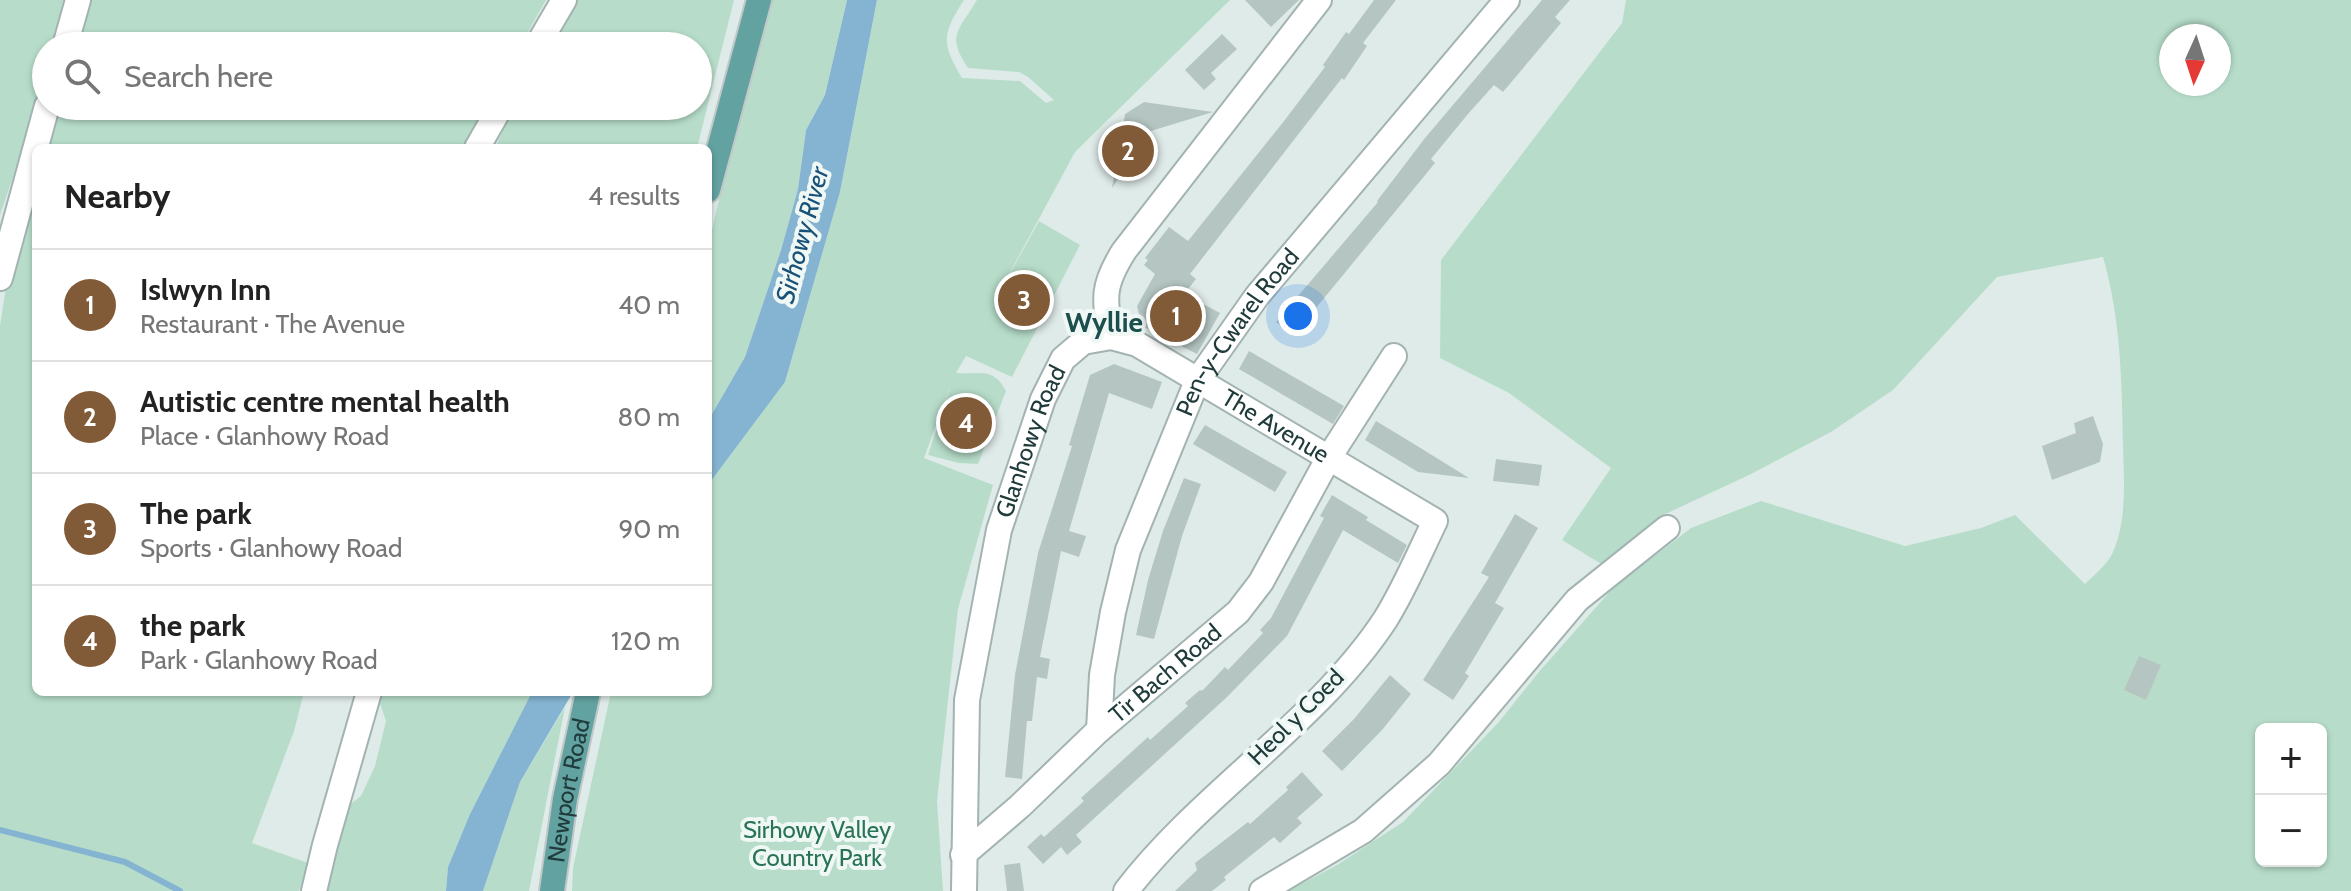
<!DOCTYPE html>
<meta charset="utf-8">
<style>
:root{--surface:#fff;--page:#f6f6f6;--text:#222;--muted:#767676;--line:#e0e0e0;--accent:#815b38}
body{margin:0;font-family:Cabin,sans-serif;background:var(--page);color:var(--text)}
.controls{position:absolute;right:24px;bottom:24px;display:grid;overflow:hidden;border-radius:12px;box-shadow:0 2px 6px #0004}
.controls button{width:72px;height:72px;display:grid;place-items:center;padding:0;border:0;border-bottom:2px solid var(--line);background:var(--surface);color:var(--text);font:40px sans-serif}
.compass{position:absolute;left:2159px;top:24px;width:72px;height:72px;border-radius:50%;background:var(--surface);box-shadow:0 2px 6px #0004;rotate:183deg}
.you{position:absolute;left:1298px;top:316px;width:28px;height:28px;margin:-20px;border:6px solid #fff;border-radius:50%;background:#1a73e8;box-shadow:0 0 0 12px #1a73e833}
.badge{display:grid;place-items:center;width:52px;height:52px;border-radius:50%;background:var(--accent);color:#fff;font-size:26px;font-weight:700}
.pin{position:absolute;translate:-50% -50%;border:4px solid #fff;box-shadow:0 2px 8px #0006}
.list{margin:0;padding:0;list-style:none}
h2{display:flex;justify-content:space-between;align-items:center;height:104px;margin:0;padding:0 32px;font-size:34px}
h2 small{font-size:26px;font-weight:400;color:var(--muted)}
.list li{display:grid;grid-template-columns:52px 1fr auto;gap:24px;align-items:center;box-sizing:border-box;height:112px;padding:0 32px;border-top:2px solid var(--line)}
.list b{display:block;font-size:30px;white-space:nowrap}
.list p{margin:0;font-size:26px;white-space:nowrap;color:var(--muted)}
.list em{font-size:26px;font-style:normal;color:var(--muted)}
.icon{flex:none;width:44px;height:44px;fill:none;stroke:currentColor;stroke-width:2;stroke-linecap:round;stroke-linejoin:round}
.map{position:relative;flex:none;width:2351px;height:891px;overflow:hidden}
.search{position:absolute;background:var(--surface);box-shadow:0 2px 6px #0004;left:32px;top:32px;width:680px;height:88px;display:flex;align-items:center;gap:20px;box-sizing:border-box;padding:0 28px;border-radius:44px;color:var(--muted);font-size:30px}
.panel{position:absolute;background:var(--surface);box-shadow:0 2px 6px #0004;left:32px;top:144px;width:680px;height:552px;border-radius:12px}
.map>svg:first-child{display:block}
.green{fill:#b7ddca;fill-rule:evenodd}
.water{fill:#85b4d2}
.lines{fill:none;stroke-linecap:round;stroke-linejoin:round}
.stream{stroke:#85b4d2;stroke-width:6}
.building{fill:#b5c6c2}
.minor-casing{stroke:#a2b3b1;stroke-width:28}
.major-casing{stroke:#c1c8c8;stroke-width:28}
.minor{stroke:#fff;stroke-width:24}
.major{stroke:#62a2a0;stroke-width:24}
.labels{text-anchor:middle;stroke-width:8;stroke-linejoin:round;paint-order:stroke}
.street-label{font-size:24px;fill:#203b3b;stroke:#f0f8f5}
.park-label{font-size:24px;fill:#297357;stroke:#f0f8f5}
.water-label{font-size:26px;font-style:italic;fill:#195278;stroke:#f0f8f5}
.quarter-label{font-size:28px;font-weight:bold;fill:#1b4e4d;stroke:#f0f8f5}
</style>
<div class="map">
<svg width="2351" height="891" viewBox="0 0 2351 891">
<rect width="100%" height="100%" fill="#dfebe9"/>
<g class="green">
<polygon points="0,0 69,0 57,46 46,46 46,81 0,215"/>
<polygon points="90,0 546,0 520,46 77,46"/>
<polygon points="575,0 734,0 697,148 495,148 513,106 698,106 698,46 548,46"/>
<polygon points="770,0 847,0 825,95 806,130 798,189 781,250 745,357 708,421 708,247 741,105"/>
<path d="M877 0H964C942 34 941 43 962 78L1020 81 1046 103 1054 100 1028 77 1019 72 968 68C946 35 958 32 977 0H1230L1075 152 981 326 1039 221 1080 245 1012 377 966 356 956 373C979 375 993 366 1006 391L978 464 959 463 928 455 951 384 924 458 993 485 958 609 937 801 943 891H572L573 868 611 692H708V485L785 382 840 192Z"/>
<path d="M1626 0H2351V891H1288L1337 865 1403 822 1498 723 1538 673 1613 588 1691 528 1761 501 1905 546 1981 528 2015 515 2085 584C2094 575 2108 564 2113 552 2127 520 2124 481 2123 447 2122 384 2121 319 2103 257L1997 277 1893 390 1831 432 1749 475 1659 517 1603 565 1562 540 1611 468 1509 393 1440 358 1441 260 1622 23ZM2171 36H2219V84H2171ZM2261 729H2321V861H2261Z"/>
<polygon points="57,106 487,106 466,148 45,148"/>
<polygon points="36,178 36,692 304,692 294,731 252,843 308,863 299,891 0,891 0,326 8,274"/>
<polygon points="376,692 532,692 470,814 448,867 446,891 325,891 348,806 361,796 375,766 386,721"/>
<polygon points="565,707 529,891 483,891 520,782"/>
</g>
<g class="water">
<polygon points="847,0 877,0 840,192 785,382 708,485 708,421 745,357 781,250 798,189 806,130 825,95"/>
<polygon points="532,692 573,692 520,782 483,891 446,891 448,867 470,814"/>
</g>
<g class="lines">
<polyline class="stream" points="0,830 125,862 180,891"/>
</g>
<g class="building">
<polygon points="1245,0 1299,0 1271,27"/>
<polygon points="1374,0 1396,0 1363,43 1367,46 1344,80 1342,78 1190,274 1196,279 1184,294 1220,313 1197,354 1142,326 1137,306 1155,274 1144,265 1148,260 1145,258 1169,227 1188,241 1284,121 1325,67 1323,65 1346,32 1349,34"/>
<polygon points="1542,0 1570,0 1555,17 1561,23 1503,92 1494,85 1468,114 1431,159 1435,163 1293,336 1276,322 1378,202 1377,201 1425,138"/>
<polygon points="1222,34 1237,49 1211,73 1216,79 1204,90 1185,70"/>
<polygon points="1144,102 1213,112 1151,131 1112,188 1125,114"/>
<polygon points="1249,351 1344,406 1333,424 1239,369"/>
<polygon points="1114,364 1162,382 1152,409 1109,393 1069,531 1086,536 1079,557 1061,551 1040,657 1050,659 1047,679 1037,677 1032,721 1027,721 1022,779 1005,777 1015,675 1038,553 1072,446 1069,445 1090,375"/>
<polygon points="2093,416 2103,444 2100,462 2052,480 2042,446 2076,433 2074,423"/>
<polygon points="1376,421 1414,444 1469,478 1418,472 1365,440"/>
<polygon points="1205,425 1287,472 1275,492 1193,444"/>
<polygon points="1496,459 1542,465 1539,486 1493,481"/>
<polygon points="1184,478 1201,484 1182,536 1154,639 1136,635 1148,580 1163,531"/>
<polygon points="1332,495 1368,517 1366,520 1407,545 1398,563 1343,530 1287,636 1226,698 1076,835 1082,842 1067,855 1061,847 1043,864 1027,847 1041,834 1044,837 1084,801 1081,798 1148,737 1150,740 1188,706 1185,703 1200,690 1202,691 1225,667 1228,670 1263,633 1260,630 1271,618 1324,518 1320,516"/>
<polygon points="1515,514 1538,528 1495,603 1504,608 1465,673 1469,676 1453,700 1423,680 1489,577 1481,573"/>
<polygon points="2139,656 2161,665 2146,700 2124,690"/>
<polygon points="1390,675 1411,694 1382,730 1342,771 1322,751 1354,719"/>
<polygon points="1302,772 1323,795 1297,818 1302,823 1280,843 1274,837 1224,877 1226,880 1212,891 1175,891 1197,870 1195,863 1248,822 1250,824 1288,790 1286,787"/>
<polygon points="1020,863 1024,891 1007,891 1004,865"/>
</g>
<g class="lines">
<g class="minor-casing">
<g id="minor">
<polyline points="65,46 78,0"/>
<polyline points="537,46 564,0"/>
<polyline points="477,148 501,106"/>
<polyline points="0,278 47,106"/>
<path id="s1" d="M1111 337 1137 344 1435 521C1419 554 1404 590 1385 620 1317 723 1202 792 1126 891"/>
<path id="s2" d="M1099 730 1102 675 1113 612 1128 550 1197 381 1257 296 1507 0"/>
<path id="s3" d="M963 855 1020 806 1099 730 1238 612 1261 582 1328 459 1394 356"/>
<polyline points="314,891 325,845 369,692"/>
<path id="s4" d="M964 891 967 700 999 530 1043 399 1063 359 1083 342 1111 337C1104 297 1102 286 1124 251L1319 0"/>
<polyline points="1262,891 1363,831 1439,764 1577,600 1667,528"/>
</g>
</g>
<g class="major-casing">
<g id="major">
<polyline points="708,190 759,0"/>
<path id="s5" d="M552 891 565 799 588 692"/>
</g>
</g>
<use href="#minor" class="minor"/>
<use href="#major" class="major"/>
</g>
<g class="labels">
<g class="street-label">
<text dy="8" stroke="none"><textPath href="#s2" startOffset="428">Pen-y-Cwarel Road</textPath></text>
<text dy="8" stroke="none"><textPath href="#s1" startOffset="188">The Avenue</textPath></text>
<text dy="8" stroke="none"><textPath href="#s4" startOffset="458">Glanhowy Road</textPath></text>
<text dy="8" stroke="none"><textPath href="#s3" startOffset="272">Tir Bach Road</textPath></text>
<text transform="translate(1296 717) rotate(-45)" y="8">Heol y Coed</text>
<text dy="8" stroke="none"><textPath href="#s5" startOffset="102">Newport Road</textPath></text>
</g>
<g class="park-label">
<text x="817" y="838">Sirhowy Valley<tspan x="817" dy="28">Country Park</tspan></text>
</g>
<g class="water-label">
<text transform="translate(802 235) rotate(-75)" y="9">Sirhowy River</text>
</g>
<g class="quarter-label">
<text x="1104" y="332">Wyllie</text>
</g>
</g>
</svg>
<div class="controls">
<button>+</button>
<button>−</button>
</div>
<svg class="compass" viewBox="-18 -18 36 36"><path d="M0-13l5 13h-10z" fill="#e53935"/><path d="M0 13l5-13h-10z" fill="#767676"/></svg>
<div class="you"></div>
<div class="pin badge" style="left:1176px;top:316px">1</div>
<div class="pin badge" style="left:1128px;top:151px">2</div>
<div class="pin badge" style="left:1024px;top:300px">3</div>
<div class="pin badge" style="left:966px;top:423px">4</div>
<div class="search"><svg class="icon" aria-label="search" viewBox="0 0 24 24"><circle cx="10" cy="10" r="6"/><path d="M15 15l6 6"/></svg>Search here</div>
<section class="panel">
<h2>Nearby<small>4 results</small></h2>
<ul class="list">
<li><span class="badge">1</span><div><b>Islwyn Inn</b><p>Restaurant · The Avenue</p></div><em>40 m</em></li>
<li><span class="badge">2</span><div><b>Autistic centre mental health</b><p>Place · Glanhowy Road</p></div><em>80 m</em></li>
<li><span class="badge">3</span><div><b>The park</b><p>Sports · Glanhowy Road</p></div><em>90 m</em></li>
<li><span class="badge">4</span><div><b>the park</b><p>Park · Glanhowy Road</p></div><em>120 m</em></li>
</ul>
</section>
</div>
